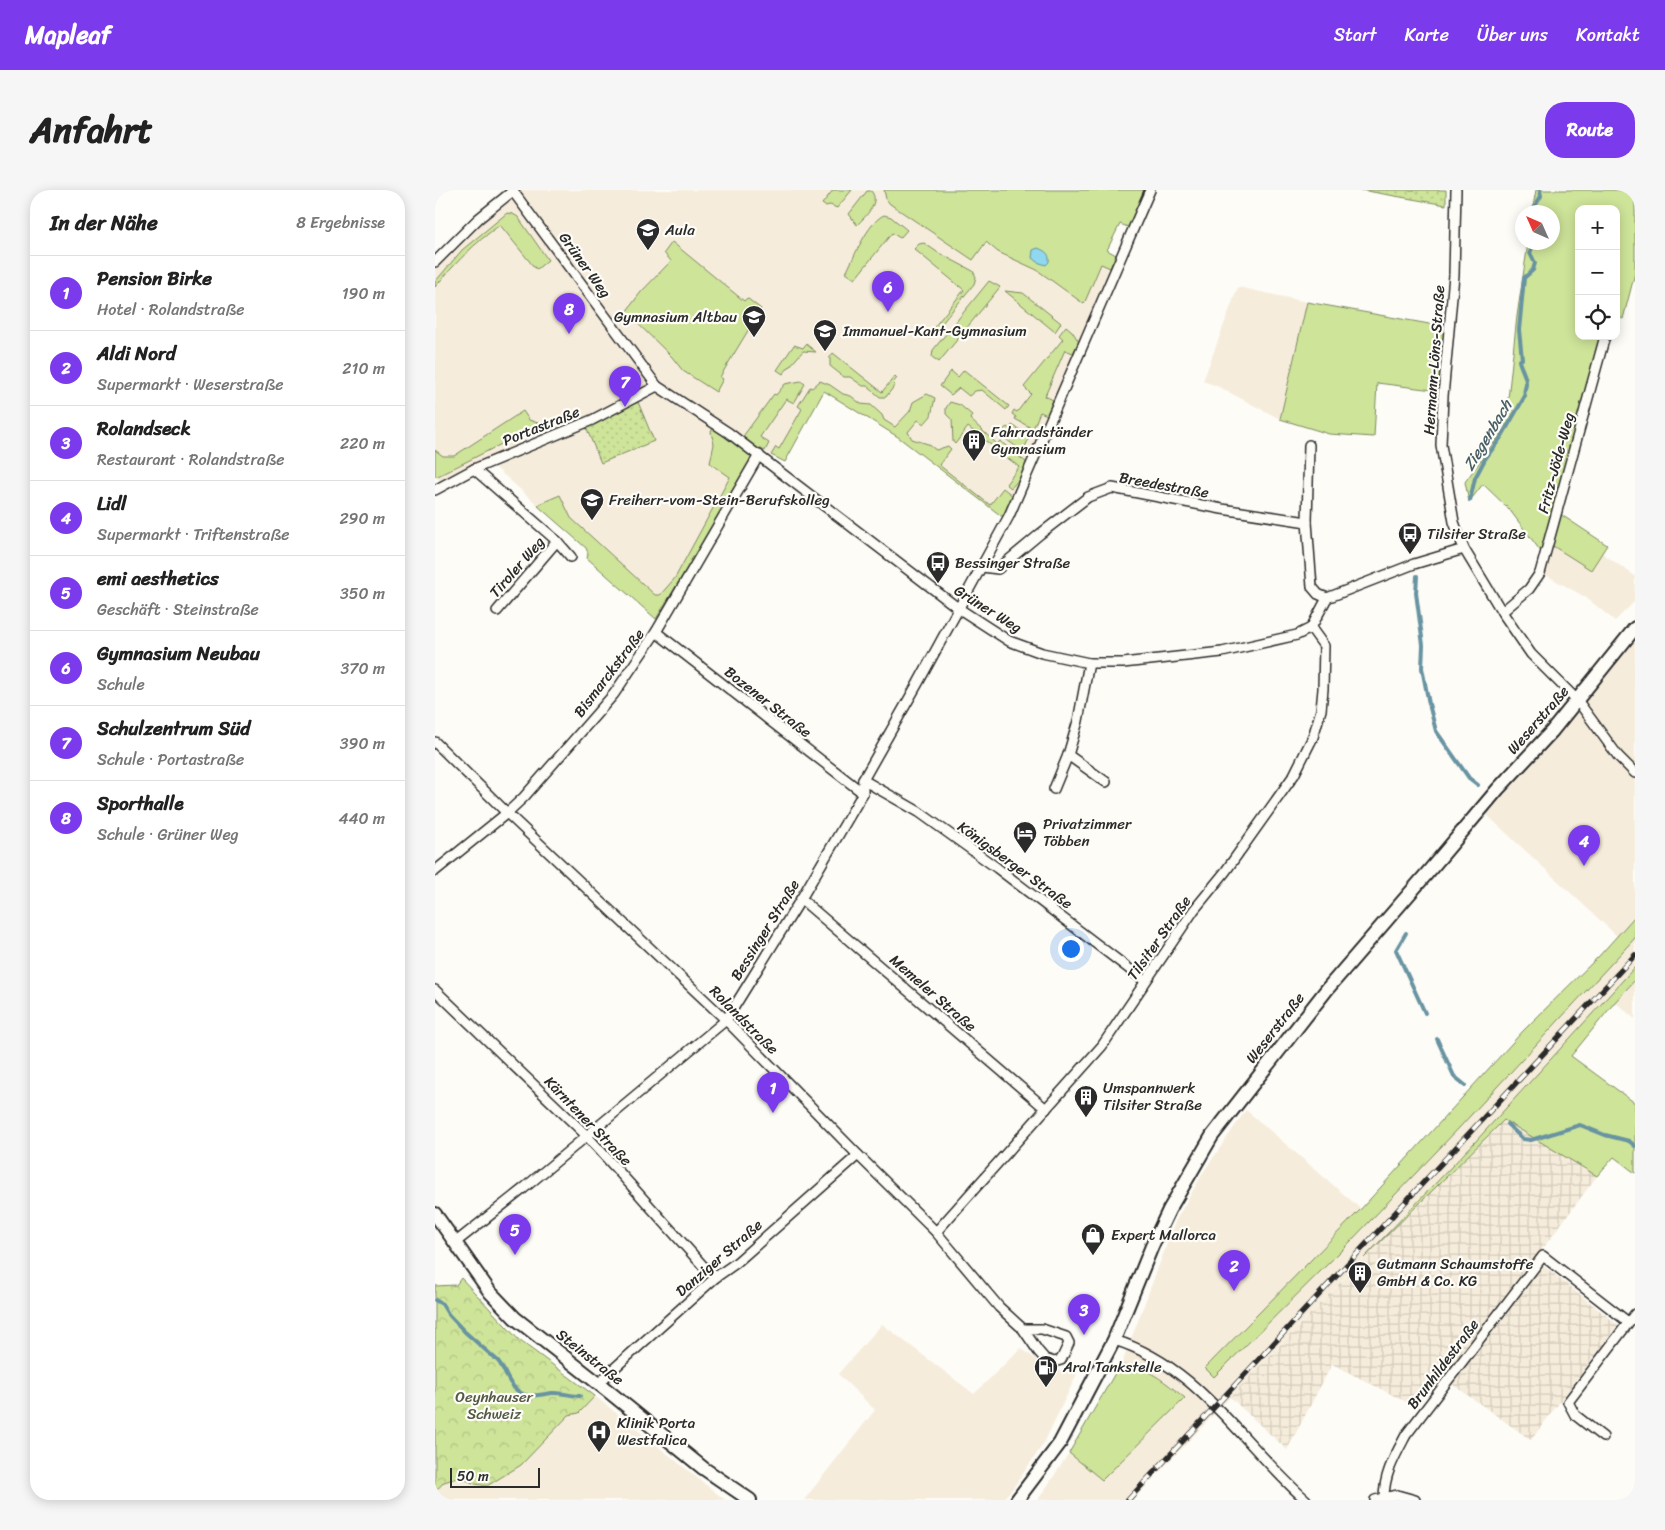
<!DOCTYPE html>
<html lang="de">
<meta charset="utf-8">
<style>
:root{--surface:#fff;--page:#f6f6f6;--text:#222;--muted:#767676;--line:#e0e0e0;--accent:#7c3aed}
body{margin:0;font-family:Sriracha,sans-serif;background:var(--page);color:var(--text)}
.controls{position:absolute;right:15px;top:15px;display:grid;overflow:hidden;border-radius:10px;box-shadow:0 2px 12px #0003}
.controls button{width:45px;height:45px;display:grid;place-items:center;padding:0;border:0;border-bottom:1px solid var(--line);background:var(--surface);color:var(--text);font:25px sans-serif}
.compass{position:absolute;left:1080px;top:15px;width:45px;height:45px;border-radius:50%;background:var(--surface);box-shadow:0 2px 12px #0003;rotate:315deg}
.scale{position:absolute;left:15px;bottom:12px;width:90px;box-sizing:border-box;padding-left:5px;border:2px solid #2b2b2b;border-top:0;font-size:14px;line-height:18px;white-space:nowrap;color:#2b2b2b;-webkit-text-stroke:4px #fdfcf7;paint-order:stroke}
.you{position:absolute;left:635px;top:758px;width:18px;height:18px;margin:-12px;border:4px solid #fff;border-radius:50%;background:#1a73e8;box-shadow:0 0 0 8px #1a73e833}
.badge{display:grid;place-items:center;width:32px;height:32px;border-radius:50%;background:var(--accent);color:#fff;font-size:16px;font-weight:700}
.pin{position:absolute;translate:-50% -41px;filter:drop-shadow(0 1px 2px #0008)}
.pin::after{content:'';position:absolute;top:26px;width:18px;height:15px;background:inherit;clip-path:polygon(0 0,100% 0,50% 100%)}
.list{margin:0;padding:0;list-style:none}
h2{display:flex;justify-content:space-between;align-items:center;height:65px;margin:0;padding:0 20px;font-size:21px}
h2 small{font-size:16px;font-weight:400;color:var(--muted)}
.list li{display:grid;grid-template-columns:32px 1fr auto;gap:15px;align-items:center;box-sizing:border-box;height:75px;padding:0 20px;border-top:1px solid var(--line)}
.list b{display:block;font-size:19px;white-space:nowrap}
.list p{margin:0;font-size:16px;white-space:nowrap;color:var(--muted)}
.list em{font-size:16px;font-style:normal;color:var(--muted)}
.icon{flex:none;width:28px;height:28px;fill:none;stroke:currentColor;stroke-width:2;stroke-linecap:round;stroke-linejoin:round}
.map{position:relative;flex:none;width:1200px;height:1310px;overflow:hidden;border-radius:20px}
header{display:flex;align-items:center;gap:30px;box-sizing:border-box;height:70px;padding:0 25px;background:var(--accent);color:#fff}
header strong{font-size:24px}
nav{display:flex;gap:28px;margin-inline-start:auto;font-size:18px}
.intro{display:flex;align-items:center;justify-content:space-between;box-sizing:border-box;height:120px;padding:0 30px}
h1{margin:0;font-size:35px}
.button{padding:12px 22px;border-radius:20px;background:var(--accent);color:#fff;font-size:18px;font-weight:700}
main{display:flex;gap:30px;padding:0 30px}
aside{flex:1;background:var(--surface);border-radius:20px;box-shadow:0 2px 12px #0003}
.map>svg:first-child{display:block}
.built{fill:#f6ecdb}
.industrial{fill:url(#industrial-grid)}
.grass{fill:#cee499;stroke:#7c8862}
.forest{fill:url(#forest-crowns);stroke:#7c8862}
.garden{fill:url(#garden-dots);stroke:#7c8862}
.water{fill:#8fd8f0;stroke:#6793a1}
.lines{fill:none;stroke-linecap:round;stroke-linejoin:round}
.stream{stroke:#6793a1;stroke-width:4}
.street-casing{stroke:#2b2b2b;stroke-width:12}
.secondary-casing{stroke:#2b2b2b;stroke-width:16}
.street{stroke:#fdfcf7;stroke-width:9}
.secondary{stroke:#fdfcf7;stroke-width:12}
.rail-casing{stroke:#2b2b2b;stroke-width:5.5}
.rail{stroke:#fdfcf7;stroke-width:4;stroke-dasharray:11;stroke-linecap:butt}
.labels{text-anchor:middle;stroke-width:4.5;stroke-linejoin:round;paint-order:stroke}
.poi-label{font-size:15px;fill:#2b2b2b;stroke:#fdfcf7;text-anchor:start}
.street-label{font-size:15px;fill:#2b2b2b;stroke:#fdfcf7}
.park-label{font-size:15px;fill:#545946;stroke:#fdfcf7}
.water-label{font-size:16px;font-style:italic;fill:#495f66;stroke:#fdfcf7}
</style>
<header>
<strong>Mapleaf</strong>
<nav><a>Start</a><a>Karte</a><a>Über uns</a><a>Kontakt</a></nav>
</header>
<div class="intro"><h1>Anfahrt</h1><a class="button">Route</a></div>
<main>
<aside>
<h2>In der Nähe<small>8 Ergebnisse</small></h2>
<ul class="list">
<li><span class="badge">1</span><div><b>Pension Birke</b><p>Hotel · Rolandstraße</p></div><em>190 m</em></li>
<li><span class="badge">2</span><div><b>Aldi Nord</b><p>Supermarkt · Weserstraße</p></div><em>210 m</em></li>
<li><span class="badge">3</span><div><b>Rolandseck</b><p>Restaurant · Rolandstraße</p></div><em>220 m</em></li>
<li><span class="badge">4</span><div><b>Lidl</b><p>Supermarkt · Triftenstraße</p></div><em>290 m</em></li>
<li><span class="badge">5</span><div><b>emi aesthetics</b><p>Geschäft · Steinstraße</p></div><em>350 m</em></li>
<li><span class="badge">6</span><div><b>Gymnasium Neubau</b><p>Schule</p></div><em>370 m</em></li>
<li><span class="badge">7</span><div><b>Schulzentrum Süd</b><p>Schule · Portastraße</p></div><em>390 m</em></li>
<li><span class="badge">8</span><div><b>Sporthalle</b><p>Schule · Grüner Weg</p></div><em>440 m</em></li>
</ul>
</aside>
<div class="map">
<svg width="1200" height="1310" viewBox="0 0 1200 1310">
<defs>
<pattern id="industrial-grid" width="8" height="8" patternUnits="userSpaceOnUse" patternTransform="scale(1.25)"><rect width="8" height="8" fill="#f6ecdb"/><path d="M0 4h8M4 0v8" fill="none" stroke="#d3cbbc"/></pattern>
<pattern id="forest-crowns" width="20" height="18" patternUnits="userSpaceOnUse" patternTransform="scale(1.25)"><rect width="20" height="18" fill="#cee499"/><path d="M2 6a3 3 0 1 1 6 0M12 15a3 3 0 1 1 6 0" fill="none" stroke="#b1c484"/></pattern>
<pattern id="garden-dots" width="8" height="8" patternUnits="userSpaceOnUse" patternTransform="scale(1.25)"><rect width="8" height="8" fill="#cee499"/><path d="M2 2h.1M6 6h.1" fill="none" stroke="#b1c484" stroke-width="1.8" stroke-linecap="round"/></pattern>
</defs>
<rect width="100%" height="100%" fill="#fdfcf7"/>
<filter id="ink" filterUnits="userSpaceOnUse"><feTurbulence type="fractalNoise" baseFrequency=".02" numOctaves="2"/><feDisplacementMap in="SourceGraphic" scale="10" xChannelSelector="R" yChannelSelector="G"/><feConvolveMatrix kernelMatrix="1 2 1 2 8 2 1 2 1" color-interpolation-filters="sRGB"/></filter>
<g filter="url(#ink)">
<g class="built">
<polygon points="85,0 587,0 597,21 677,76 569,328 463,247 389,201 350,272 324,259 221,429 152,368 153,363 151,358 52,270 7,294 0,285 0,77 45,32"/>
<polygon points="803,97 872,112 845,229 782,196 768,191"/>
<polygon points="1110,350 1156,380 1167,363 1200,386 1200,411 1180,431 1150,407 1102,380"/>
<polygon points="1200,448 1200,726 1182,746 1052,625 1147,515"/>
<polygon points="1200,748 1200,777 1040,952 795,1207 698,1310 603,1310 634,1263 667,1290 750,1208 723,1187 703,1177 686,1176 741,1030 769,981 811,920 926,1019 770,1178 779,1187 913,1054 1024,938"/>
<polygon points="1200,790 1200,829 1180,812"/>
<polygon points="447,1134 539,1204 586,1158 603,1171 626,1181 642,1184 609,1253 578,1298 567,1310 369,1310 440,1220 403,1184"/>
<polygon points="160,1206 290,1310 0,1310 0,1302 9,1292 25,1287 40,1294 134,1225 144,1223"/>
</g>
<polygon class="industrial" points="1069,930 1162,986 1100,1069 1183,1135 1096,1250 1004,1185 981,1217 897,1174 852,1260 795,1207 929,1068"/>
<g class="grass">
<polygon points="398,0 417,0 402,18 395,15 390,16 387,14"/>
<polygon points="449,0 711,0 693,37 685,34 672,60 681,65 675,78 666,74 649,114 602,80 563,62 551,52 538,70 455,14 451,9"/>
<polygon points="1101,0 1200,0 1200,83 1188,129 1181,125 1181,19 1144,19 1144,146 1175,146 1125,324 1172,355 1156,380 1110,351 1107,363 1074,319 1048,294 1034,312 1030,292 1070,237 1082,126 1093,53 1118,52 1118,22 1097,22"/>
<path d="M432 1H436C446 12 430 27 422 35L414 24Z"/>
<path d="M72 23 78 24 83 27 113 70 102 79 99 77 65 35C39 53 20 74 0 97V92L27 60Z"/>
<path d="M449 25 456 27 472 40 465 48 457 43 420 89 411 83C419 67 433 32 449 25Z"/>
<polygon points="237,52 309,111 312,108 326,119 285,187 288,189 281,202 248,181 237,167 191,122 206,102 236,71 229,63"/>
<polygon points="489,53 502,62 538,81 541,87 539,94 494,149 491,147 529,100 479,59 484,54"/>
<polygon points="554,91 565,97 504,172 497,167 498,160"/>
<polygon points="570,101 588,103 626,133 620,142"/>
<polygon points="872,112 1011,137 1006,201 942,193 939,247 894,244 845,229"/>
<polygon points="631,136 637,141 644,152 638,163 630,160 610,206 618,210 612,225 605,222 598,239 580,229 581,227 577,224 579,220 582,222 596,204 589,197 628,149 624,145"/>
<polygon points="371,154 381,162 368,161 348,184 342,180 359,155 368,158"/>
<polygon points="398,163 447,202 460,186 462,188 458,193 460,195 451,207 445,207 432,196 428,196 415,187 409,187 395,176 395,167"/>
<polygon points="529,180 574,216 571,220 547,200 540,201 534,206 524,198 516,205 505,196 516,181 523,187"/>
<polygon points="366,191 370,194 359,213 351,209 325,247 334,253 330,261 324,258 323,261 306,249 339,204 341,205 350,194"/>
<polygon points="385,191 395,195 408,204 416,206 426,214 436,215 447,225 449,230 460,237 475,221 478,212 492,204 500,208 496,226 489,234 483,230 473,242 477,249 493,254 501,260 513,256 516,259 504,275 555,315 568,298 578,306 569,328 463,247 389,201 350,272 336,265 341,257 344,259 367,219 363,216 375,197 377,198"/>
<polygon points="515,212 525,215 537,225 535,229 562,254 565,251 592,273 587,286 576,298 571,294 584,277 533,237 520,254 518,252 517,230 511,224 511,218"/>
<polygon points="88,221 94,230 106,234 1,287 0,285 0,260 8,266 19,266"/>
<polygon points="577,235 595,246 590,257 597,260 595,267 568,247 570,244 568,240 572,237 575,239"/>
<polygon points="278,238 319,268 221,429 152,368 153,363 151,358 103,316 104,314 125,305 136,328 220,405 225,405 240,388 295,287 275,273 279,254 276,242"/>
<polygon points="1200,726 1200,748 1024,938 913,1054 779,1187 770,1178 926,1019 1088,841 1165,765"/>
<polygon points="1200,777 1200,790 1180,812 1136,866 1200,913 1200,983 1179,967 1162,986 1069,930 929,1068 1040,952"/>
<path d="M686 1176C712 1175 731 1193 750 1208L667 1290 634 1263 679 1185Z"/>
</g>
<polygon class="forest" points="26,1088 84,1150 160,1206 144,1223 134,1225 86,1275 52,1296 40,1294 25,1287 9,1292 0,1302 0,1096 21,1095"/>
<g class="garden">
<polygon points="926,0 1011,0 1011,15"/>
<polygon points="203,212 219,251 166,273 150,235"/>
</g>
<path class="water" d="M603 58C610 61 615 63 614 72L611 75 602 72 597 68 598 60Z"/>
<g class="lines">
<g class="stream">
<polyline points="1103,22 1100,16 1106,6 1105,0"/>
<path d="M1035 310 1040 288 1050 269 1067 246 1090 206C1088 200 1091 199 1091 193 1091 185 1086 179 1084 171L1087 169 1084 140 1089 88 1098 80 1100 73 1095 63 1099 52"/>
<polyline points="982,386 981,403 988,455 987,478 994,514 1001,541 1034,588 1043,595"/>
<polyline points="971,743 961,760 990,823"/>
<polyline points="1002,849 1019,886 1030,895"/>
<polyline points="1072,934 1088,949 1096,950 1145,935 1170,945 1194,951 1200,956"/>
<path d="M0 1110 7 1114 13 1124 30 1142 63 1171C69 1178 71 1188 77 1195 89 1211 101 1205 117 1203 125 1202 136 1206 145 1206"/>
</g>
<g class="street-casing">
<g id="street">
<polyline points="77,0 222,196 294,243 523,418 574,451 607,463 654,473 688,473 787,462 862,445 876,438 892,408 979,374 1029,359"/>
<polyline points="1021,0 1019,85 1008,206 1006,255 1019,332 1029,359 1067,422 1096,464 1142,510 1183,566 1200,583"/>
<polyline points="0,72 43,29 79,0"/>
<polyline points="874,255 872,332 877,397 883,404 892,408"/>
<polyline points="39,279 122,351 136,367"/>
<polyline points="0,300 39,279 157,230 222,196"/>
<polyline points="547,377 563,379 605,344 653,307 677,298 787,319 872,332"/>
<polyline points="62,421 122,351"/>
<polyline points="1067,422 1094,399 1105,383 1170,146"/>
<polyline points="221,442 428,603"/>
<polyline points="0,552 72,623 291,830 423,965 501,1042 564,1117 588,1139 603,1161 610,1169 619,1172 626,1170 634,1153 631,1147 607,1139 588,1139"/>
<polyline points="633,565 671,592"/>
<polyline points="428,590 484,622 562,678 710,791"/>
<polyline points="619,599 633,565 643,531 654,473"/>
<polyline points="0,681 72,623 89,607 179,504 221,442 324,265"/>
<polyline points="366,709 611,919"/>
<polyline points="0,800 152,946 269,1077 281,1087"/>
<polyline points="501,1042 667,856 759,720 790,682 859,585 878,547 886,520 888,499 889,456 876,438"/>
<polyline points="21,1052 88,999 291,830 366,709 428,603 428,590 483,493 574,326 715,0"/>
<path d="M679 1150C763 1175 808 1255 871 1310"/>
<polyline points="164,1194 174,1183 281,1087 301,1073 423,965"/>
<polyline points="1168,1247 1140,1225 1133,1212 1200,1124"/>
<path d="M949 1308C949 1284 960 1266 971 1245L1108 1066 1193 1132"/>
<polyline points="940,1310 962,1305 980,1310"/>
</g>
</g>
<g class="secondary-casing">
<g id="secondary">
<polyline points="0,1024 55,1102 80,1128 173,1201 268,1278 315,1310"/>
<polyline points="582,1310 625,1253 679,1150 717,1056 734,1020 777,946 893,798 994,681 1063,599 1117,541 1200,438"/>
</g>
</g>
<use href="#street" class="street"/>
<use href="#secondary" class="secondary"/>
<g class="rail-casing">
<polyline id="rail" points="693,1310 1200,765"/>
</g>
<use href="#rail" class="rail"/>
</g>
</g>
<defs>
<g id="school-pin" transform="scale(1.25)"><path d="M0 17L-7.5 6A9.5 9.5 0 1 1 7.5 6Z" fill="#2b2b2b" stroke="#fdfcf7"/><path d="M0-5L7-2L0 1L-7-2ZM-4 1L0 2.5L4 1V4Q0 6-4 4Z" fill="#fff"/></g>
<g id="building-pin" transform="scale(1.25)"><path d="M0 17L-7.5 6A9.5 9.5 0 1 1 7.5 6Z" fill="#2b2b2b" stroke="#fdfcf7"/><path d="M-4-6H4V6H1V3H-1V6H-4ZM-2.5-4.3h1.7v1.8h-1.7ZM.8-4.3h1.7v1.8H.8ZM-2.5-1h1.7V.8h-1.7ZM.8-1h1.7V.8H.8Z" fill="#fff"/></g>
<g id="bus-pin" transform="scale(1.25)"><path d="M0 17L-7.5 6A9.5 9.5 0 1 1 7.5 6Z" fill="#2b2b2b" stroke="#fdfcf7"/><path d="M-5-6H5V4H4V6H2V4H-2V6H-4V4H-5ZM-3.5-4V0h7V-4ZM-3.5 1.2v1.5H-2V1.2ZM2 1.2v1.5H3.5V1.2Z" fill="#fff"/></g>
<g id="hotel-pin" transform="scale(1.25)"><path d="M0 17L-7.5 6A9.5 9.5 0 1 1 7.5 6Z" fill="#2b2b2b" stroke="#fdfcf7"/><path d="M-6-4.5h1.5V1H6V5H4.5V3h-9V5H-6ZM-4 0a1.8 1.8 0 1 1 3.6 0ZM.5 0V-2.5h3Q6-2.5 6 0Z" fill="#fff"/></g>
<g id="shop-pin" transform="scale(1.25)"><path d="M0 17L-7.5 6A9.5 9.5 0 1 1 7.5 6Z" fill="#2b2b2b" stroke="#fdfcf7"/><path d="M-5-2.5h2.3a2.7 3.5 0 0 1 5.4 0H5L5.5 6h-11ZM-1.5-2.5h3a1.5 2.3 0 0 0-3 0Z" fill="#fff"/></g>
<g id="fuel-pin" transform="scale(1.25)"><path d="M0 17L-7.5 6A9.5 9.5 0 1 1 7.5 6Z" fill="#2b2b2b" stroke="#fdfcf7"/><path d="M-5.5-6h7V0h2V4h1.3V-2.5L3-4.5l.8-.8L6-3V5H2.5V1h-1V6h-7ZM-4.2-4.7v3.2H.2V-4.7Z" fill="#fff"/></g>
<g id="hospital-pin" transform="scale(1.25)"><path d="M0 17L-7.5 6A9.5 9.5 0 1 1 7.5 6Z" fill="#2b2b2b" stroke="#fdfcf7"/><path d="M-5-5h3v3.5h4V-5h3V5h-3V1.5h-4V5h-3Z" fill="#fff"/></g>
</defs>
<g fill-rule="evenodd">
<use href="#school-pin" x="213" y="40"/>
<use href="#school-pin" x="319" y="127"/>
<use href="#school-pin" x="390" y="141"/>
<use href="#building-pin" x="539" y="251"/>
<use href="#school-pin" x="157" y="310"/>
<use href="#bus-pin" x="975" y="344"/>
<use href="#bus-pin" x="503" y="373"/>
<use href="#hotel-pin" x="590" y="643"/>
<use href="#building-pin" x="651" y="907"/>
<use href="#shop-pin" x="658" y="1045"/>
<use href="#building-pin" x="925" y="1083"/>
<use href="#fuel-pin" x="611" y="1177"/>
<use href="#hospital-pin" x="164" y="1242"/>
</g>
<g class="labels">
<g class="poi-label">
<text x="230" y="45">Aula</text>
<text x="302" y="132" text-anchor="end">Gymnasium Altbau</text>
<text x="408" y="146">Immanuel-Kant-Gymnasium</text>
<text x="556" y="247">Fahrradständer<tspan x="556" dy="17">Gymnasium</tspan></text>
<text x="174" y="315">Freiherr-vom-Stein-Berufskolleg</text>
<text x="992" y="349">Tilsiter Straße</text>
<text x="520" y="378">Bessinger Straße</text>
<text x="608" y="639">Privatzimmer<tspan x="608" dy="17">Többen</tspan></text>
<text x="668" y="903">Umspannwerk<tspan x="668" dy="17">Tilsiter Straße</tspan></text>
<text x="676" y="1050">Expert Mallorca</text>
<text x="942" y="1079">Gutmann Schaumstoffe<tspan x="942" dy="17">GmbH &amp; Co. KG</tspan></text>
<text x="628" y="1182">Aral Tankstelle</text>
<text x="182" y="1238">Klinik Porta<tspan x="182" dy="17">Westfalica</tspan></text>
</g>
<g class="street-label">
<text transform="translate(150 75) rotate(54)" y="5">Grüner Weg</text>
<text transform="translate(999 170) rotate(-86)" y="5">Hermann-Löns-Straße</text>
<text transform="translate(106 236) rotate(-22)" y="5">Portastraße</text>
<text transform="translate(1121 273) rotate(-75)" y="5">Fritz-Jöde-Weg</text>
<text transform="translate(729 295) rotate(10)" y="5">Breedestraße</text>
<text transform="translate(82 377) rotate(-49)" y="5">Tiroler Weg</text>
<text transform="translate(553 419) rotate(32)" y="5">Grüner Weg</text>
<text transform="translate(174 483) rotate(-53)" y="5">Bismarckstraße</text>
<text transform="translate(333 512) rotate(38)" y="5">Bozener Straße</text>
<text transform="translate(1103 530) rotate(-49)" y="5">Weserstraße</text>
<text transform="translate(580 675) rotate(36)" y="5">Königsberger Straße</text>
<text transform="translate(330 740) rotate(-58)" y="5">Bessinger Straße</text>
<text transform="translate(724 748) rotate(-55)" y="5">Tilsiter Straße</text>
<text transform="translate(498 803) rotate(41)" y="5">Memeler Straße</text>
<text transform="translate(309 830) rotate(45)" y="5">Rolandstraße</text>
<text transform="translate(840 838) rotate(-52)" y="5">Weserstraße</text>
<text transform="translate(153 931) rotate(46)" y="5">Kärntener Straße</text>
<text transform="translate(284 1068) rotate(-41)" y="5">Danziger Straße</text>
<text transform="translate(155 1167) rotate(38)" y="5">Steinstraße</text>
<text transform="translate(1008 1174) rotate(-53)" y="5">Brunhildestraße</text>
</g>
<g class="park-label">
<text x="59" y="1212">Oeynhauser<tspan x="59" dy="17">Schweiz</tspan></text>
</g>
<g class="water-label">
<text transform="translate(1052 245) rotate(-59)" y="6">Ziegenbach</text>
</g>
</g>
</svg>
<div class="controls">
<button>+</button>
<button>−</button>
<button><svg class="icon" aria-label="locate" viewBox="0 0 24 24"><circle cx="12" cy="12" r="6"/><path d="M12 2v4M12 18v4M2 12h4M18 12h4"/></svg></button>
</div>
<svg class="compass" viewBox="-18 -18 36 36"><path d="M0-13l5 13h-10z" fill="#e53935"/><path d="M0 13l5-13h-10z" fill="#767676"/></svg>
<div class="scale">50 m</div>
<div class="you"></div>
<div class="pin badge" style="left:338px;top:923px">1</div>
<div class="pin badge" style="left:799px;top:1101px">2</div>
<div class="pin badge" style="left:649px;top:1145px">3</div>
<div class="pin badge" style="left:1149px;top:676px">4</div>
<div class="pin badge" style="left:80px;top:1065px">5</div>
<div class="pin badge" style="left:453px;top:122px">6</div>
<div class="pin badge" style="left:190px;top:217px">7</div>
<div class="pin badge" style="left:134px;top:144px">8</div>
</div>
</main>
